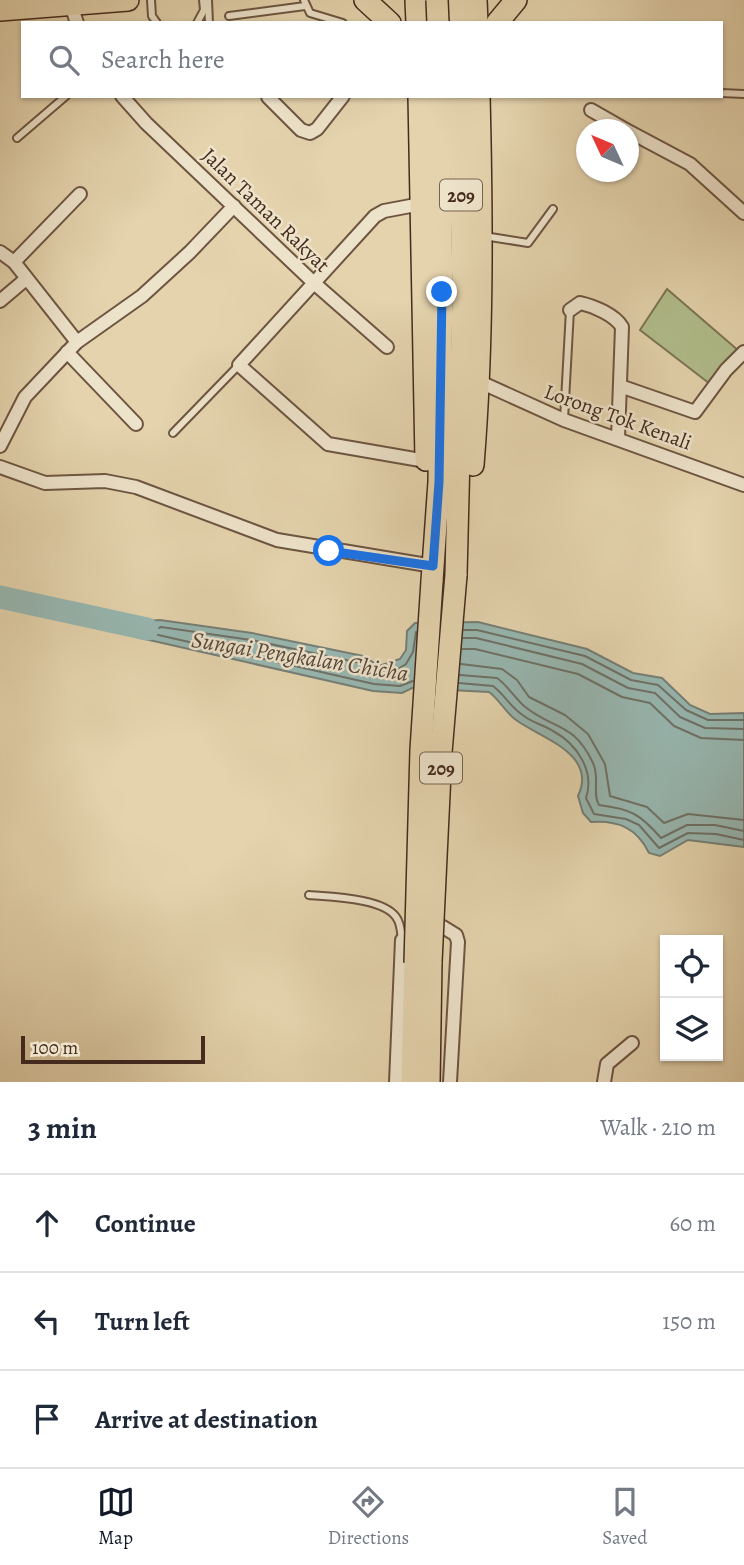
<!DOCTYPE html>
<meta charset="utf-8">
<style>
:root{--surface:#fff;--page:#f2f2f3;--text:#1f2937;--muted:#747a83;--line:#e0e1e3;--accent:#111827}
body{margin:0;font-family:Alegreya,serif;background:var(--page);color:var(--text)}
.controls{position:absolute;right:21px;bottom:21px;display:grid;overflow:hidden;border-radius:0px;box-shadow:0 2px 5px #0004}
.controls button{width:63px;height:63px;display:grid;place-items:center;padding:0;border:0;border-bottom:2px solid var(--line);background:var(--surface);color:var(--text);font:35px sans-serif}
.compass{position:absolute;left:576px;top:119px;width:63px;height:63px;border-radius:50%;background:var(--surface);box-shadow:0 2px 5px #0004;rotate:314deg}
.scale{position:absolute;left:21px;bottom:18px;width:184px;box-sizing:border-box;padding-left:7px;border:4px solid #452b1d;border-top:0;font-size:19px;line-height:24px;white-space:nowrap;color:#452b1d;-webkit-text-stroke:5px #ede2ca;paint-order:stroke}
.stop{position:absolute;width:21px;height:21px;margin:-16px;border:5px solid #1a73e8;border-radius:50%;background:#fff}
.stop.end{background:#1a73e8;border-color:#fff;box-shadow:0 2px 7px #0008}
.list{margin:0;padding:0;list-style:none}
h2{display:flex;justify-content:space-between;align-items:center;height:91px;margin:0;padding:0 28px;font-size:30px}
h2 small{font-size:23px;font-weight:400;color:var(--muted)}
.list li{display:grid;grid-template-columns:46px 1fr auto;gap:21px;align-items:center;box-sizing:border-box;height:98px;padding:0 28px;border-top:2px solid var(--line)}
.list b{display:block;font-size:26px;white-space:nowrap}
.list em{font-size:23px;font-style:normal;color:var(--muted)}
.icon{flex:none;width:38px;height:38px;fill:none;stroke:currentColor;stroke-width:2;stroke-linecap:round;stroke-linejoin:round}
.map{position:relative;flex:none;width:744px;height:1082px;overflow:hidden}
.search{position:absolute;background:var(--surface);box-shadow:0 2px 5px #0004;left:21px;right:21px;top:21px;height:77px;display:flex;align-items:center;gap:18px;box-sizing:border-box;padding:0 24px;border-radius:0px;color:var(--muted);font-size:26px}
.sheet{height:385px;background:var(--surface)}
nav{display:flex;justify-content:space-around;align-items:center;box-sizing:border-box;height:98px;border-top:2px solid var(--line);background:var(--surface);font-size:19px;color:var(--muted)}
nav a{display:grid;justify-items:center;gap:4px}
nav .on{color:var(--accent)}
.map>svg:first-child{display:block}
.green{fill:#b1bd8c;stroke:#7b7454;stroke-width:2}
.water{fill:#97b7b1;stroke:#767f76;stroke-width:2}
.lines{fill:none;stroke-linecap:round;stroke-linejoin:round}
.shore{stroke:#6e7167;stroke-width:2}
.river{stroke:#97b7b1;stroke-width:23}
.service-casing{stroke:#6d5541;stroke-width:10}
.minor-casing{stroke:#6d5541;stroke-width:16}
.primary-casing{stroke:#452b1d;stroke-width:24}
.trunk-casing{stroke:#452b1d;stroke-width:24}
.service{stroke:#ede2ca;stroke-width:6}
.minor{stroke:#ede2ca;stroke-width:12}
.primary{stroke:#e4d3ad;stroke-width:21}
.trunk{stroke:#e4d3ad;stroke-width:21}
.primary-bridge-casing{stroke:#452b1d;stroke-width:24;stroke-linecap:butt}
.primary-bridge{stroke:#e4d3ad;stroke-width:21}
.route{stroke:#1a73e8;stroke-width:9}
.labels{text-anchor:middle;stroke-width:5;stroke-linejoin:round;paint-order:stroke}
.shield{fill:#ede2ca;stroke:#776251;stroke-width:2}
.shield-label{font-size:19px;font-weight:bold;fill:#452b1d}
.street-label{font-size:21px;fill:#452b1d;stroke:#ede2ca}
.water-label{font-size:23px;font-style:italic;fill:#55473b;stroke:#ede2ca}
</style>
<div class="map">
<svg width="744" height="1082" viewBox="0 0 744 1082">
<rect width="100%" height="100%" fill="#e4d3ad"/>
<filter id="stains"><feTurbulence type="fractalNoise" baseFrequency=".00286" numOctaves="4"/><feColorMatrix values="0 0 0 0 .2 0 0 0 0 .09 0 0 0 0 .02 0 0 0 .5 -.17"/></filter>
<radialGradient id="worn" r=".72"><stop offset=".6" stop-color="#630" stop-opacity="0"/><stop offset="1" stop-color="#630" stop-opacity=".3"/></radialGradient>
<polygon class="green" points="667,289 739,351 710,384 640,330"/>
<path class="water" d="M160 620 252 633 363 656 379 666 400 659 406 650 407 631 415 623 478 622 587 649 633 673 662 678 690 705 710 714 744 713V847L688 840 660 856 649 853C637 828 618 820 591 822L583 813 578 796C598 754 541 738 516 720 505 712 500 700 489 692L412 688 402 693 373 691 136 637 116 623Z"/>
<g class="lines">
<g class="shore">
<polyline points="464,630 477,630 585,656 631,680 658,685 686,710 708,720 744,720"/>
<polyline points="463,638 476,638 582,664 628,688 655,693 680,717 705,728 744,729"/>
<polyline points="462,649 475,649 578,674 622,697 650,703 674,726 701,738 744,740"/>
<polyline points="461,664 502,669 517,680 529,697 565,715 588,734 605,764 610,796 647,807 664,823 688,814 744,820"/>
<path d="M460 675 497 678C508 686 514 697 524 706 553 730 573 721 593 763 600 777 592 794 599 805 631 809 640 814 661 838L687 825H715L744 831"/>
<polyline points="413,681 400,686 374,684 154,634 151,631 161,627 251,640 360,663 379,673 393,672 406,664 413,652 416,632"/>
<path d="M459 683 493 686C505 695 511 708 524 716 533 723 544 725 553 731 577 744 595 771 586 798L594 814 626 819 639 825 659 848 688 833 716 834 744 840"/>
</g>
<polyline class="river" points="0,597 147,629"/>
<g class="service-casing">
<g id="service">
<polyline points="151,0 152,16 157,23"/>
<polyline points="208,0 209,23"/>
<polyline points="304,0 310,13 343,23"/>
<polyline points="229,16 305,6"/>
<polyline points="197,23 204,10 203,0"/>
<polyline points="721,93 744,94"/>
<polyline points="17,138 66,96"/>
<polyline points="484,236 528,243 553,209"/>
<polyline points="564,419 570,310"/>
<polyline points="173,433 239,365"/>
<path d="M309 895C331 897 383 898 396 917 401 923 401 933 402 940"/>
</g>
</g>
<g class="minor-casing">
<g id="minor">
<polyline points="71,5 77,23"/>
<polyline points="122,96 146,123 314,283 387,347"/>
<polyline points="268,97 301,130 310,133 317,129 343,96"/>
<polyline points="591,110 626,130"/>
<polyline points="628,131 690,164 744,213"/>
<polyline points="421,204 384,211 375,216 239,365 328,444 426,461"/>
<polyline points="0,252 14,262 77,342"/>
<polyline points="14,262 80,194"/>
<polyline points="0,301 26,279"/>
<path d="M570 310 580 303C594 306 615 315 622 327L618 438"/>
<polyline points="67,352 136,424"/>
<polyline points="480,382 564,420 744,485"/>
<polyline points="620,386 695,412 726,370 744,352"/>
<polyline points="0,446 25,397 77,342 142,296 190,252 234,206"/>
<polyline points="0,467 45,483 105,481 136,487 277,540 433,566"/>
<polyline points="396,1082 402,940 413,932 443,927 456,935 458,942 450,1082"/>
<polyline points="604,1082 607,1064 632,1043"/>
</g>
</g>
<g class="primary-casing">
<g id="primary">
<polyline points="416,0 417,23"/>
<polyline points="458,0 458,23"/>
<polyline points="476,0 477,23"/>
<polyline points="419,96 426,460"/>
<path d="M473 465C483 342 482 219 479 96"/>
<polyline points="456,575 463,294 459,96"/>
<polyline points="432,581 439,482 442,292 439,96"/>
<polyline points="412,1082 415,963"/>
<polyline points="429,1082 431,962"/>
</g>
</g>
<g class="trunk-casing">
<g id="trunk">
<polyline points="365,0 390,23"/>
<polyline points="0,10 128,0"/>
<polyline points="497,23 516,0"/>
</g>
</g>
<use href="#service" class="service"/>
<use href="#minor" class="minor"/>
<use href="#primary" class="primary"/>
<use href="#trunk" class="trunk"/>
<g class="primary-bridge-casing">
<g id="primary-bridge">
<polyline points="437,0 438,23"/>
<polyline points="431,962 441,752 456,575"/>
<polyline points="415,963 421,750 432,581"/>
</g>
</g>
<use href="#primary-bridge" class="primary-bridge"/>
</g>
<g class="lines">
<polyline class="route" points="329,551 433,566 439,482 442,292"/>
</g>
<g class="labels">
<g class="shield">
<rect x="440" y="179.5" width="42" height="31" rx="5"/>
<rect x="420" y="752.5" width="42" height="31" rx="5"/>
</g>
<g class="shield-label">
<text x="461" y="202">209</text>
<text x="441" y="775">209</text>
</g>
<g class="street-label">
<text transform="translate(266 210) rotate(44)" y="7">Jalan Taman Rakyat</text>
<text transform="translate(618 417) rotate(20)" y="7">Lorong Tok Kenali</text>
</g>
<g class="water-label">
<text transform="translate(300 656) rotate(9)" y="8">Sungai Pengkalan Chicha</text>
</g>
</g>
<rect width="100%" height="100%" filter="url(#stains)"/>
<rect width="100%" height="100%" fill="url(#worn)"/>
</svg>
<div class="controls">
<button><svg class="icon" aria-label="locate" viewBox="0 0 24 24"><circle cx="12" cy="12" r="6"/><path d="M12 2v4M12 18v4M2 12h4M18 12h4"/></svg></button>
<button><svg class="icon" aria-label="layers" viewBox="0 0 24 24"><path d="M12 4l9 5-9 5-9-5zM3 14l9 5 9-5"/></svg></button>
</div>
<svg class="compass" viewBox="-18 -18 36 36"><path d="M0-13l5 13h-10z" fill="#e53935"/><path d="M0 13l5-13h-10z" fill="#747a83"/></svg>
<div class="scale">100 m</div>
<div class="stop" style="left:329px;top:551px"></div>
<div class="stop end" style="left:442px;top:292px"></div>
<div class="search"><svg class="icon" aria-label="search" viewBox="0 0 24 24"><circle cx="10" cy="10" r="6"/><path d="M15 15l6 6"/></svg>Search here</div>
</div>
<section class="sheet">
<h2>3 min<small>Walk · 210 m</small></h2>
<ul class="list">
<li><svg class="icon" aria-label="ahead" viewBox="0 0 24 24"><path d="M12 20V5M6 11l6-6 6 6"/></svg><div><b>Continue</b></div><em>60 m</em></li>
<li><svg class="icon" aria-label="left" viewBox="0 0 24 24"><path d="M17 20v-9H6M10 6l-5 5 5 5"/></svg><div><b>Turn left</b></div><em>150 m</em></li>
<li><svg class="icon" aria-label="arrive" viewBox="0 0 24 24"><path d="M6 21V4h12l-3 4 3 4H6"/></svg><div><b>Arrive at destination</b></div></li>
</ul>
</section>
<nav>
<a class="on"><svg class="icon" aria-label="map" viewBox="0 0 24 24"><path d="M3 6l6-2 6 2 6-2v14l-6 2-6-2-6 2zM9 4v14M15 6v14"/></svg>Map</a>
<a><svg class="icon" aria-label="directions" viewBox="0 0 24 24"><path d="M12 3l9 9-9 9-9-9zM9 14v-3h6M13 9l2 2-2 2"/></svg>Directions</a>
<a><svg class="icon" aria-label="saved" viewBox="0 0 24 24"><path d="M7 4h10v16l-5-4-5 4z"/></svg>Saved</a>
</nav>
